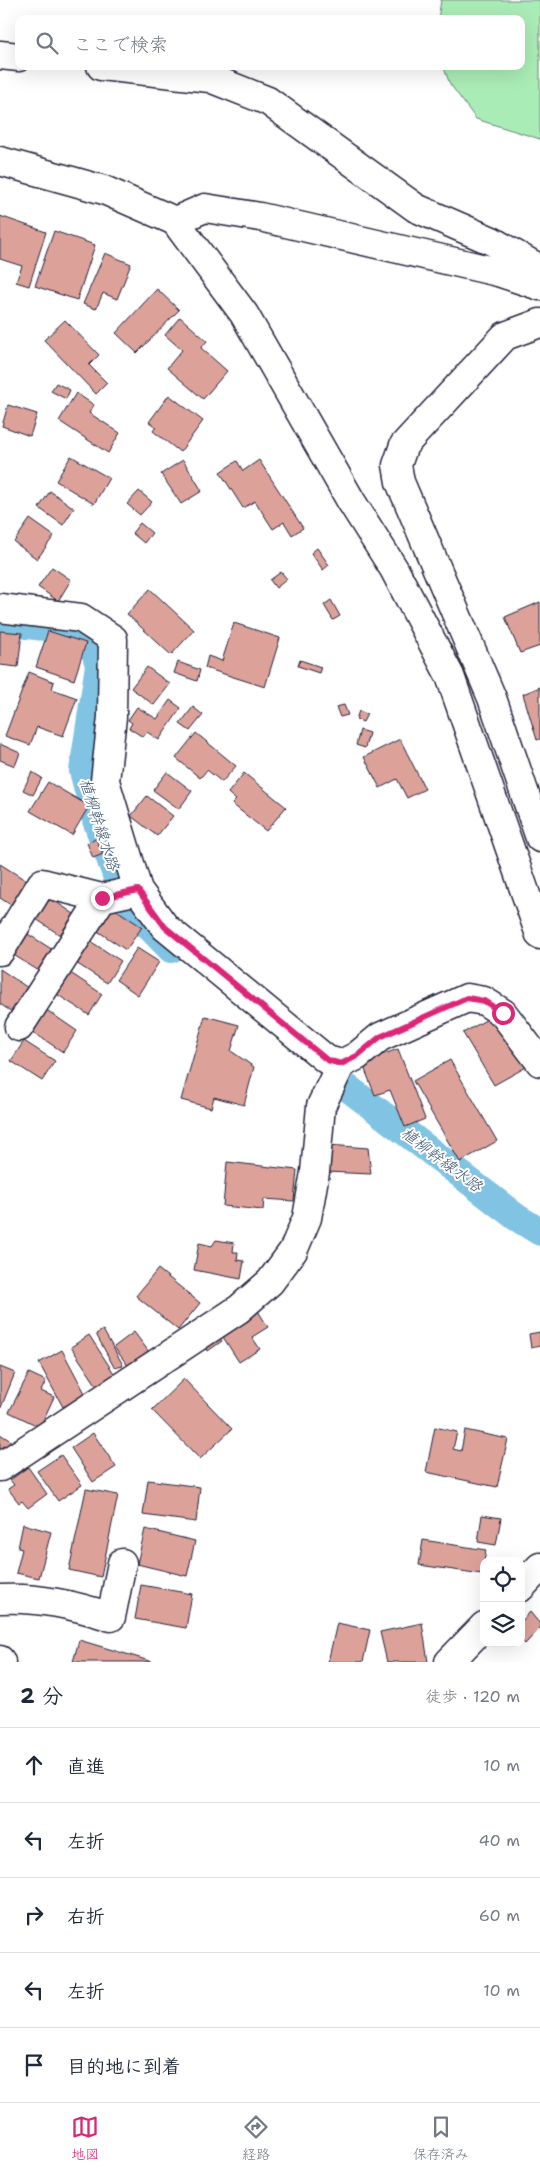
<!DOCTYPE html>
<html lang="ja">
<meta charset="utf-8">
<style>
:root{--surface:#fff;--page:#f2f2f3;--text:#1f2937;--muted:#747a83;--line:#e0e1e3;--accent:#db2777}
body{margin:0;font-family:"Shantell Sans","Klee One",sans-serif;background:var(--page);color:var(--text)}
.controls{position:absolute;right:15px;bottom:15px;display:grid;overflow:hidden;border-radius:10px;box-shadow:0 5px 20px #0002}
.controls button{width:45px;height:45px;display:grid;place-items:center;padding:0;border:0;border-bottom:1px solid var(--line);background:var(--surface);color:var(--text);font:25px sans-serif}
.stop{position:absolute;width:15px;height:15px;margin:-11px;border:4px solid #db2777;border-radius:50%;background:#fff}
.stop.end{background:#db2777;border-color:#fff;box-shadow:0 1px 5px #0008}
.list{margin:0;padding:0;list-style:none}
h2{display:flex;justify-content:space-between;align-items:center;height:65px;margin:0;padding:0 20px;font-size:21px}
h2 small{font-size:16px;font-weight:400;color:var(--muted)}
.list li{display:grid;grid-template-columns:32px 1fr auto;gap:15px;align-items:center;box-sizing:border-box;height:75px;padding:0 20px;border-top:1px solid var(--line)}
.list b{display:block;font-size:19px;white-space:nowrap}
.list em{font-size:16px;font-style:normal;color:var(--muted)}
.icon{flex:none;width:28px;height:28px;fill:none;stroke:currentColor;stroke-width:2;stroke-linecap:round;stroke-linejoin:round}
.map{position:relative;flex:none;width:540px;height:1662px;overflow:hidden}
.search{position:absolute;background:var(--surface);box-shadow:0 5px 20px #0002;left:15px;right:15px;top:15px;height:55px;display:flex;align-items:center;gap:12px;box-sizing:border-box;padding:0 18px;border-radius:10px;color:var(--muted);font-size:19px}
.sheet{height:440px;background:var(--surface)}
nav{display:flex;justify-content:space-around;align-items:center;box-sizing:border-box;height:70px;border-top:1px solid var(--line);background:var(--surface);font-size:14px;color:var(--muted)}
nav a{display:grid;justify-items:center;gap:2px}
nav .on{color:var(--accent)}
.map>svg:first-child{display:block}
.green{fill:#aaecb6;stroke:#668778}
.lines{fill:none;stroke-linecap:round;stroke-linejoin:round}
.canal{stroke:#81c3e2;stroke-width:28}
.building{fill:#dca29a;stroke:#22223b}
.minor-casing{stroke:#22223b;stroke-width:31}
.tertiary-casing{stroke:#22223b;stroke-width:31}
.minor{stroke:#fff;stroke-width:28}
.tertiary{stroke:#fff;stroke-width:28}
.route{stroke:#db2777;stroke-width:6}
.labels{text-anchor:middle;stroke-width:4;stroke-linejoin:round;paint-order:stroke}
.water-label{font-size:16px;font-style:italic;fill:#435a75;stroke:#fff}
</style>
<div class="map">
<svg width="540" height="1662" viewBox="0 0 540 1662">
<rect width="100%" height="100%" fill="#fff"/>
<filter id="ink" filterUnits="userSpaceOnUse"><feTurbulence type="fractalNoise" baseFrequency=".02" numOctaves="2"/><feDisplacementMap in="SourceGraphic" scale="10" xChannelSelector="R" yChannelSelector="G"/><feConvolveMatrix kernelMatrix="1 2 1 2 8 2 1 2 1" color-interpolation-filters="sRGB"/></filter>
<g filter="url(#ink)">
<polygon class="green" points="441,0 540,0 540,139 476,119 450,84 443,66 521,66 521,19 438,19"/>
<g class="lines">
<g class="canal">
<polyline points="0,622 72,630 92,642 99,665 83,771 96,820 116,875 138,915 171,949"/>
<polyline points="344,1085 516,1217 540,1232"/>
</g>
</g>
<g class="building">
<polygon points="0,216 46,232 29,286 16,282 22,266 0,259"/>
<polygon points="54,231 95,245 77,300 35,286"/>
<polygon points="105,253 131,264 117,299 103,293 96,309 83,304"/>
<polygon points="157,289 179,310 137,353 116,333"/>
<polygon points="180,317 207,341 201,348 227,371 203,399 167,368 182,350 165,335"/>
<polygon points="65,320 99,355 89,365 107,383 96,394 44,340"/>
<polygon points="56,383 70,390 66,399 51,391"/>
<polygon points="76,393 94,405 89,413 120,433 108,453 59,421"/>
<polygon points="169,395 203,421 180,452 153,431 156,427 149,422"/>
<polygon points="8,405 37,414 30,436 2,426"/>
<polygon points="71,456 109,478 94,504 56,481"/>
<polygon points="183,460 202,491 181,504 161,474"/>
<polygon points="259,460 303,528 292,535 284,522 273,529 255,501 243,508 220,472 237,461 243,471"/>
<polygon points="50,491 74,508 63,525 39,508"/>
<polygon points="139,491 152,502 140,515 127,504"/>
<polygon points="30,519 54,536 37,559 14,542"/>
<polygon points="140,523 152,533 144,543 132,533"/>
<polygon points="317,548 329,565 323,570 311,553"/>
<polygon points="52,567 71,580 58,601 38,587"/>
<polygon points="281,572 287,579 276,588 270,580"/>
<polygon points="150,589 194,630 171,655 127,614"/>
<polygon points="331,600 340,616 333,620 324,605"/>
<polygon points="540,602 540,646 520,653 505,617"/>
<polygon points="234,623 280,638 265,687 205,668 208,656 222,661"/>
<polygon points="0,631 22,633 18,667 0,665"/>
<polygon points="48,631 86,643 74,680 36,667"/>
<polygon points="300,660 321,667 319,673 298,666"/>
<polygon points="178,662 200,670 197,681 174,673"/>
<polygon points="147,667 170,684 154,705 131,688"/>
<polygon points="29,672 54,682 52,689 77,698 63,736 37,727 30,745 5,736"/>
<polygon points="540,687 540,739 537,740 523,694"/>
<polygon points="170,700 181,708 159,740 147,732 143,737 129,728 132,723 128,720 137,707 157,719"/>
<polygon points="344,705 348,715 340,717 336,707"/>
<polygon points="193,707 203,715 190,731 180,724"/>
<polygon points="359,711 367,714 363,722 356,719"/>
<polygon points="360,730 369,733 365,748 356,745"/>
<polygon points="196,733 236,766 222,782 207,770 200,778 176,758"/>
<polygon points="400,739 425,789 407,798 397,779 380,788 364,757"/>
<polygon points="0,744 20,753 15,766 0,760"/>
<polygon points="32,772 42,778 33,795 23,790"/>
<polygon points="167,772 192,791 179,809 153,790"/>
<polygon points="244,773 286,807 266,831 232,804 236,800 228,793"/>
<polygon points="48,782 89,806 72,835 30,811"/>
<polygon points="147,796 173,816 157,836 131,816"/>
<polygon points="96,839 103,854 93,858 87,843"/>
<polygon points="0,864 27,881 11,905 0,898"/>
<polygon points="46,895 74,914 60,935 33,917"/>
<polygon points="112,907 142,927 126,950 96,930"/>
<polygon points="23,931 53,950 39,971 9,952"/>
<polygon points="90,941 121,961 107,983 76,963"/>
<polygon points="137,948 159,962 138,995 116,980"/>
<polygon points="0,969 28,988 12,1012 0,1004"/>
<polygon points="69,972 102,994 89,1015 55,993"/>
<polygon points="45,1009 77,1031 63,1052 31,1031"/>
<polygon points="498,1013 528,1066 494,1085 463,1033"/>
<polygon points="205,1016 239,1025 231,1051 254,1067 244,1105 214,1097 211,1108 181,1100"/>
<polygon points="24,1041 55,1061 42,1081 11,1061"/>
<polygon points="398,1049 425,1119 405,1127 390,1090 375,1095 362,1062"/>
<polygon points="450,1060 497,1141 460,1162 413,1081"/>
<polygon points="328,1145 368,1148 371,1174 327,1172"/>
<polygon points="227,1162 297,1170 294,1201 264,1199 263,1210 223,1206"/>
<polygon points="216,1240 234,1243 233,1252 238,1252 237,1260 244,1261 241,1279 194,1270 199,1243 212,1246"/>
<polygon points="158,1269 200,1303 178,1330 136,1296"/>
<polygon points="253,1303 268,1327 252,1337 260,1349 239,1362 216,1326"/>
<polygon points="103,1330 123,1365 114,1367 96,1334"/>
<polygon points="134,1332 155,1360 135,1375 114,1347"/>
<polygon points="540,1332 540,1346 531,1348 529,1334"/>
<polygon points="216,1333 222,1341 208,1351 205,1341"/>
<polygon points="89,1335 117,1378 99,1389 71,1347"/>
<polygon points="62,1350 86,1395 63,1407 39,1363"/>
<polygon points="0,1367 15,1373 0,1410"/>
<polygon points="29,1373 46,1381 41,1391 54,1397 40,1427 9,1412"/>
<polygon points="184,1379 232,1429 200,1459 152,1410"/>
<polygon points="435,1427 457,1432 453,1449 461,1451 465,1430 508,1439 497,1487 426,1472"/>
<polygon points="93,1433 116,1467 93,1482 71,1448"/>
<polygon points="0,1434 17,1445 0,1455"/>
<polygon points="61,1455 82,1485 58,1501 37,1471"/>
<polygon points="28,1467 47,1494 28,1508 22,1501 19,1503 8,1489 14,1485 10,1480"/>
<polygon points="148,1480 200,1487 196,1522 143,1515"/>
<polygon points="86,1489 118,1495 101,1577 69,1570"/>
<polygon points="482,1515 501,1518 496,1545 478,1542"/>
<polygon points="23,1524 51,1532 39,1578 16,1573 22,1549 18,1548"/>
<polygon points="145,1529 195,1541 187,1576 137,1564"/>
<polygon points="423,1540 486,1550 482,1574 419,1565"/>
<polygon points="141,1585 192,1594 186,1628 135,1619"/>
<polygon points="530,1612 540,1624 540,1628 525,1644 521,1640 521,1622"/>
<polygon points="337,1623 370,1630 363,1662 328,1662"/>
<polygon points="422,1623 428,1662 387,1662 380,1632"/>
<polygon points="79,1640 153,1662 73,1662"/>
</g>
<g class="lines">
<g class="minor-casing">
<g id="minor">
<polyline points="0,55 19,57"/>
<polyline points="101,66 210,78 268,101 416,208 492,241 540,269"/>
<polyline points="175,221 205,208 260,217 498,272 540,286"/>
<polyline points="540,323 505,336 404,445 397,465 400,482 492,698 540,838"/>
<polyline points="0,608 81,618 113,639 112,717 105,781 138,890 165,927 327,1060 341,1064 357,1056 380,1037 467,998 484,1001 503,1013 540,1062"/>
<polyline points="0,951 42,883 102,898 138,890"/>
<polyline points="19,1027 102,898"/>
<polyline points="0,1467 239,1309 270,1282 293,1251 307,1218 315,1172 321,1106 341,1064"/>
<path d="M0 1599C39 1597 74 1605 111 1617L122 1563"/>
<polyline points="0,1660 1,1662"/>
</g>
</g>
<g class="tertiary-casing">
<g id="tertiary">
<polyline points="0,161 104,190 175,221 244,314 351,501 394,569 450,676 540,935"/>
<polyline points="521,1587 540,1567"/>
<polyline points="449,1662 484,1626"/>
</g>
</g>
<use href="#minor" class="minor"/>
<use href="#tertiary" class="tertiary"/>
</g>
</g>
<g class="lines" filter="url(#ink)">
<polyline class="route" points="102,898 138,890 165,927 327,1060 341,1064 357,1056 380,1037 467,998 484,1001 503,1013"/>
</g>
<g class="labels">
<g class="water-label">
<text transform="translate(100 824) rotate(72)" y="6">植柳幹線水路</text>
<text transform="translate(442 1159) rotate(37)" y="6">植柳幹線水路</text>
</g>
</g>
</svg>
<div class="controls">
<button><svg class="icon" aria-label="locate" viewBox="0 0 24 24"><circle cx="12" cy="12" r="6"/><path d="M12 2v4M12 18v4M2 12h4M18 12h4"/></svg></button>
<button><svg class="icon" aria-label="layers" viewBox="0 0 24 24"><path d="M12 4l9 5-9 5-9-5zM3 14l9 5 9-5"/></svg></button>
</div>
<div class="stop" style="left:503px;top:1013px"></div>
<div class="stop end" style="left:102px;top:898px"></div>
<div class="search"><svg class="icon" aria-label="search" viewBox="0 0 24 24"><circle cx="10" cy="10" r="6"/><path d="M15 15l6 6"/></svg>ここで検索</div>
</div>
<section class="sheet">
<h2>2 分<small>徒歩 · 120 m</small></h2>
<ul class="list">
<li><svg class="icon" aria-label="ahead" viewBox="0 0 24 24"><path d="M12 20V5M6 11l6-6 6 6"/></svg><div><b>直進</b></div><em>10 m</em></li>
<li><svg class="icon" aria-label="left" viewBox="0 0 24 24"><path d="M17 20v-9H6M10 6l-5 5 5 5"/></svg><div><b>左折</b></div><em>40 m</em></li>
<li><svg class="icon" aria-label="right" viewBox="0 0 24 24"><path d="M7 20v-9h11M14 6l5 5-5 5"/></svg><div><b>右折</b></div><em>60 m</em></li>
<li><svg class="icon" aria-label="left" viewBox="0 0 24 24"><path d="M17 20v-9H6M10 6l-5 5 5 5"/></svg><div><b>左折</b></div><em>10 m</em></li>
<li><svg class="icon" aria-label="arrive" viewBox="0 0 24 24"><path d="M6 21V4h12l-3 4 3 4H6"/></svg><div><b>目的地に到着</b></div></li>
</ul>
</section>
<nav>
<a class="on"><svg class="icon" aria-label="map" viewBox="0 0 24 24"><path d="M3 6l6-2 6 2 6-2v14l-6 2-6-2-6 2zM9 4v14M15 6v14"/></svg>地図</a>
<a><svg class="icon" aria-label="directions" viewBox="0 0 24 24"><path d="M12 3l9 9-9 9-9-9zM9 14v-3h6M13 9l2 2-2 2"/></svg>経路</a>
<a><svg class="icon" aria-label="saved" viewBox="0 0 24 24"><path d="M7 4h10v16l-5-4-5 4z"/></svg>保存済み</a>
</nav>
